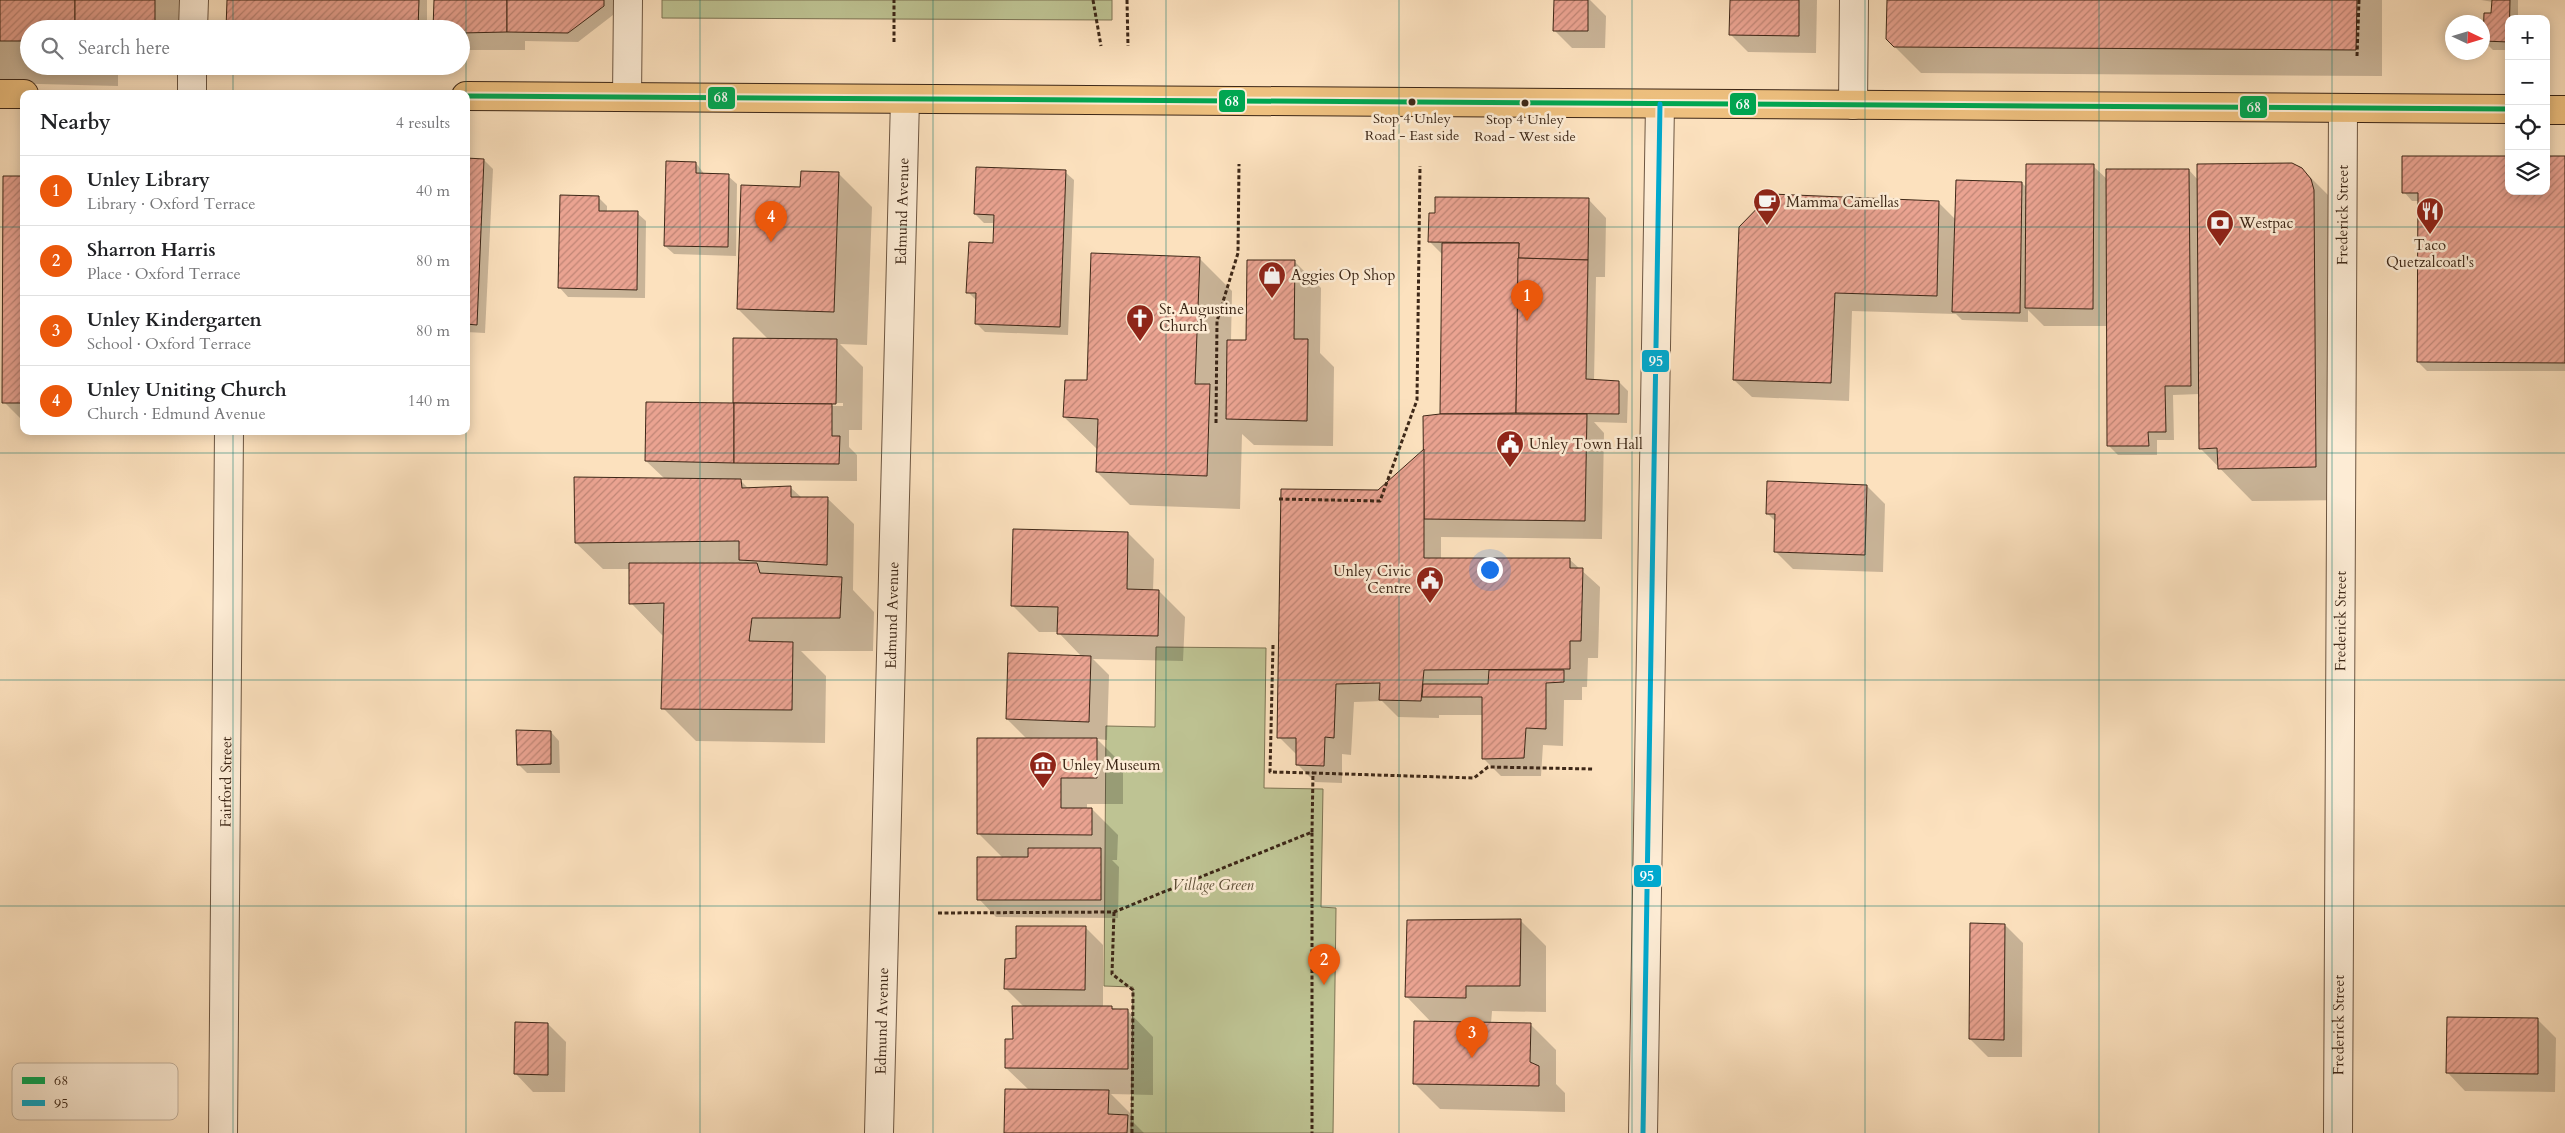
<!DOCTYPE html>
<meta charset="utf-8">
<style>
:root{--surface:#fff;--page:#f6f6f6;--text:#202124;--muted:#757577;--line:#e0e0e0;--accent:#ea580c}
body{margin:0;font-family:Cardo,serif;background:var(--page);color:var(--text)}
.controls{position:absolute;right:15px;top:15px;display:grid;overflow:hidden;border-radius:10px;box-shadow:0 2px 12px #0003}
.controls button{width:45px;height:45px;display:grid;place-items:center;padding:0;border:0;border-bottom:1px solid var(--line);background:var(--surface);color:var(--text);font:25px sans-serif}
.compass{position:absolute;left:2445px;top:15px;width:45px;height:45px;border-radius:50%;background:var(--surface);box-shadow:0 2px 12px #0003;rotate:94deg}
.you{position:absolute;left:1489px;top:569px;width:18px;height:18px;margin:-12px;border:4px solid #fff;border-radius:50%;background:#1a73e8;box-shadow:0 0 0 8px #1a73e833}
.badge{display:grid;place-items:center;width:32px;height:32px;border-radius:50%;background:var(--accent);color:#fff;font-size:16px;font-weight:700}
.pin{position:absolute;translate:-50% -41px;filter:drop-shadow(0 1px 2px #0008)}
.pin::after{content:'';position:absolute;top:26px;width:18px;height:15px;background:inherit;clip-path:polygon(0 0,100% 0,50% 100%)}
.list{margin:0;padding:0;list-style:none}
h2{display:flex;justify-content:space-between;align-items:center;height:65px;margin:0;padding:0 20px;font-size:21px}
h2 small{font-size:16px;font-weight:400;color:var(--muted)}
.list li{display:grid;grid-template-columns:32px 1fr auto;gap:15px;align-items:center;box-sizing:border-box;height:70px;padding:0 20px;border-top:1px solid var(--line)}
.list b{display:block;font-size:19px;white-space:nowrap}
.list p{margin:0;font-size:16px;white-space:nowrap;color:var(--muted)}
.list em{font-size:16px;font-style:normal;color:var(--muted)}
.icon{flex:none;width:28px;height:28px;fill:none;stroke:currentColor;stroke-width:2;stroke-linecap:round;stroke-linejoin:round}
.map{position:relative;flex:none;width:2565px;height:1133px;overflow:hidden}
.search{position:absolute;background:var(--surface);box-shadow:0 2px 12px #0003;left:20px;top:20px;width:450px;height:55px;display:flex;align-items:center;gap:12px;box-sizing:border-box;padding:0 18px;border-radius:28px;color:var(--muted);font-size:19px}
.panel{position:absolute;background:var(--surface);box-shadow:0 2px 12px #0003;left:20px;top:90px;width:450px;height:345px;border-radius:10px}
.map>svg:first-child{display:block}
.green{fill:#bec393;stroke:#7e7555}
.shadow{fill:#0003;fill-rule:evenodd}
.building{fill:url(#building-hatch);stroke:#3d2717}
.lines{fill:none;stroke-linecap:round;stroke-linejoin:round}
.minor-casing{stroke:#6d5641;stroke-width:30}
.major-casing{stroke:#3d2717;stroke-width:30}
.path{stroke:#3d2717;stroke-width:3;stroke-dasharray:4 2.5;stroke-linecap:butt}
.minor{stroke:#fdecd5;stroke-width:28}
.major{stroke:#eec07f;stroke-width:28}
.bus-1-casing{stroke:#fdecd5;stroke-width:9}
.bus-2-casing{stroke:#fdecd5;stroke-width:9}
.bus-1{stroke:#00a651;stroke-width:5}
.bus-2{stroke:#00a9ce;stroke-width:5}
.grid{fill:none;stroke:#0f766e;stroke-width:1;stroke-opacity:0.55}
.bus-dot{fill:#3d2717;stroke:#fdecd5;stroke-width:2}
.labels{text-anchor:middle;stroke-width:5;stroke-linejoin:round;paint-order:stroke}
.bus-label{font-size:14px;fill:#3d2717;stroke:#fdecd5}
.poi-label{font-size:15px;fill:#3d2717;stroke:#fdecd5;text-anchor:start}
.street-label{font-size:15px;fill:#3d2717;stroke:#fdecd5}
.park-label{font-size:15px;font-style:italic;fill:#5d4e36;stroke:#fdecd5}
.key{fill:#fdecd5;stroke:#c3b19c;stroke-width:1}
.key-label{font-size:14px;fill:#3d2717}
.line-badge{stroke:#fdecd5;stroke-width:2}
.badge-label{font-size:14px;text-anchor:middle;font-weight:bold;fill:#fff}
</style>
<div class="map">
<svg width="2565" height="1133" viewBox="0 0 2565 1133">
<defs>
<pattern id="building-hatch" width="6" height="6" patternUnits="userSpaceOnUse" patternTransform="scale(1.25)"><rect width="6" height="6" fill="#eaa391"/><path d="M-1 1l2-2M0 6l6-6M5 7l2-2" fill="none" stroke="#bf8575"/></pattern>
</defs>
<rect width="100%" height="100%" fill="#fce1be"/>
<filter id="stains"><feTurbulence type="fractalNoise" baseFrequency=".004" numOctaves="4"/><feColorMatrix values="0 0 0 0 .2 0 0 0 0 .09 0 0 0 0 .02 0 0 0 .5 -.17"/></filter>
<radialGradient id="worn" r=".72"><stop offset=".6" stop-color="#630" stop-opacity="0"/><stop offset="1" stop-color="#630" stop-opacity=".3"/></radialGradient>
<g class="green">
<polygon points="662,0 1112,0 1112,20 662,18"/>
<polygon points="1156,647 1266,648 1264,788 1323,789 1321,907 1336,908 1333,1133 1131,1133 1133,987 1104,986 1106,726 1155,727"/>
</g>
<g class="shadow">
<polygon points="0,0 182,0 181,29 29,29 29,66 118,66 118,86 0,83"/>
<polygon points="228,0 427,0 427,29 227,29"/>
<polygon points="435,0 613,0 613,15 578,42 525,41 525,50 461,50 461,29"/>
<polygon points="1555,0 1590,0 1606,16 1605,48 1572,48 1554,30"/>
<polygon points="1731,0 1817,0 1816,53 1748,52 1730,34"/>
<polygon points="1888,0 2382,0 2382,76 1921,73 1887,39"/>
<polygon points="2481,0 2518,0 2518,19 2509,19 2509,50 2493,50 2484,41 2493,14 2493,2"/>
<polygon points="2565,157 2565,371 2427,371 2418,362 2419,201 2412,201 2404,192 2546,191"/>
<polygon points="466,159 484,160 493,169 485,333 466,332"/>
<polygon points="696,163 705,175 728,176 737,184 736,256 674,254 665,246"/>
<polygon points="2093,166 2108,180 2189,170 2198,180 2302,169 2336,203 2348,500 2252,501 2200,448 2200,394 2173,395 2174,440 2157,440 2157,455 2118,455 2109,446 2108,326 2044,326 2028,310 2028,322 1962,320 1956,314 1852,311 1849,401 1752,397 1734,380 1938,202 1956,220 2022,183 2027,188"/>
<polygon points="1065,172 1074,180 1068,335 985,332 976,323 977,301 968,292 994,244 995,223 984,223 975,214"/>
<path d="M839 174 872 207 867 345 840 344 863 367 862 430H849V447L857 455V481L740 480 749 489 790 487 802 498H827L854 524 853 590 874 612 873 651H801L826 676 825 743 696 741 663 708 664 637 631 603 630 569H603L576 543 665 479 646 461 734 404 769 340 738 309 801 188ZM780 403H843V406L780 405Z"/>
<polygon points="24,177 24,422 4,402"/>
<polygon points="598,197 607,206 607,212 637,213 646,221 645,298 568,297 560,288"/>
<polygon points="1589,200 1606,218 1605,277 1596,277 1594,381 1619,382 1628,391 1627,423 1594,422 1604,433 1602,539 1441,537 1441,559 1569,559 1600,587 1598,658 1588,658 1587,687 1582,687 1582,700 1564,700 1563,746 1543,745 1541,776 1501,776 1483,758 1483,715 1439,715 1439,718 1398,717 1382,701 1354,702 1351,755 1342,754 1342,783 1315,782 1297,764 1297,755 1279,737 1379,491 1425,450 1441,415 1443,255 1430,242"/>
<polygon points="1199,258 1232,291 1231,341 1247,341 1295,262 1321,288 1320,353 1334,367 1333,446 1254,445 1242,434 1240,509 1130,505 1097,472 1098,450 1064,417 1088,382"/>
<polygon points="1867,486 1885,504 1883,572 1793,569 1775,551 1776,522 1767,513"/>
<polygon points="1128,533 1154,559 1153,591 1159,591 1185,617 1183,661 1093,659 1109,675 1107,740 1097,739 1123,765 1123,804 1087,804 1087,809 1092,809 1118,835 1117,860 1112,860 1119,867 1118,918 996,917 979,899 1003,858 978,833 1027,739 1007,719 1082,657 1058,632 1039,632 1013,606"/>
<polygon points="551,732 559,741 560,773 527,773 518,764"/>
<polygon points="1520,920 1546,946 1546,1012 1492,1011 1491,1024 1530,1024 1556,1050 1556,1084 1565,1093 1565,1112 1440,1109 1414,1083 1432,1023 1406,996"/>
<polygon points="2005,925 2023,943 2022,1057 1988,1057 1970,1039"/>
<polygon points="1086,928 1103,945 1103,1007 1127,1010 1153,1037 1153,1095 1111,1094 1134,1117 1134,1123 1144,1133 1005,1133 1029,1090 1006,1068 1024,1007 1006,989 1018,960"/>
<polygon points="2538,1020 2556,1038 2555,1092 2465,1091 2448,1073"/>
<polygon points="548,1024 566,1042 565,1092 533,1092 516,1074"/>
</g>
<g class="building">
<polygon points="0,0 75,0 75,29 29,29 29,41 0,41"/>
<polygon points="75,0 155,0 155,23 75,22"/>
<polygon points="227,0 419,0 418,29 226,29"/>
<polygon points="434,0 507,0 507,32 461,33 461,29 433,29"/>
<polygon points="507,0 604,0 604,6 568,33 507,32"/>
<polygon points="1554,0 1588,0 1588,31 1553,31"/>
<polygon points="1730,0 1799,0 1799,36 1729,35"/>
<polygon points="1887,0 2357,0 2356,50 1894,47 1886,39"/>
<polygon points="2492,0 2510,0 2509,42 2483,41 2484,13 2491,13"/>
<polygon points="2402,156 2509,156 2509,191 2546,191 2546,156 2565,156 2565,363 2417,362 2418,193 2402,193"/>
<polygon points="466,158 484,159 477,325 466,324"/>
<polygon points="666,161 696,162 696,173 729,174 728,247 664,246"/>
<polygon points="2292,163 2302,168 2311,179 2314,190 2316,467 2218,469 2217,448 2199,449 2197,164"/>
<polygon points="2026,164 2094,164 2093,309 2025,308"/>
<polygon points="976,167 1066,170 1060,327 975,324 976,293 966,293 969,242 993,243 994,215 974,214"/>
<polygon points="2106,169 2189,169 2191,386 2165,386 2166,432 2148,432 2149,446 2107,446"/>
<polygon points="801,171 839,172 834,312 737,309 741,185 800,187"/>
<polygon points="3,176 24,176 24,403 2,403"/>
<polygon points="1956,180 2022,182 2020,313 1952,312"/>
<polygon points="1771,194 1939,201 1937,296 1835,293 1831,383 1733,380 1739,227"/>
<polygon points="560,195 599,196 599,211 638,211 637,290 558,288"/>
<polygon points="1435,197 1589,198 1588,260 1518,258 1519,243 1428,242 1429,213 1435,213"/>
<polygon points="1442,243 1519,243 1516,413 1440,414"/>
<polygon points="1091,253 1200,257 1195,384 1210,384 1207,476 1096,472 1098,419 1063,417 1065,380 1087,380"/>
<polygon points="1518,258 1588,260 1586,379 1619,381 1619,414 1516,413"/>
<polygon points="1247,260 1295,260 1294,339 1308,339 1307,421 1226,419 1227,340 1246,340"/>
<polygon points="733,338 837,339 836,404 733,403"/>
<polygon points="646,402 734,403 734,463 645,461"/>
<polygon points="734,403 832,404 832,436 840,436 839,464 734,463"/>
<polygon points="1440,414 1587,414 1585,521 1424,519 1423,416"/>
<polygon points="1424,449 1424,558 1570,558 1570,568 1583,568 1581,641 1570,641 1570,669 1424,670 1421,701 1379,700 1380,683 1336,684 1334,738 1325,737 1324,766 1296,765 1296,738 1277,738 1281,489 1378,490"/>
<polygon points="574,477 741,479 742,488 791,486 791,497 828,497 827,565 739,560 739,541 575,543"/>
<polygon points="1767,481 1867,485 1865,555 1774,552 1775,514 1766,514"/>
<polygon points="1013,529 1128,532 1127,589 1159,590 1158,636 1057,634 1058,607 1011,606"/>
<polygon points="629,563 757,563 760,573 842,577 840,618 752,618 749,641 793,642 792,710 661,709 664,603 629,604"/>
<polygon points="1008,653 1091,656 1089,722 1006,719"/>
<polygon points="1489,670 1564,670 1564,682 1546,683 1546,729 1526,728 1524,758 1482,759 1482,697 1422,697 1423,684 1488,684"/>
<polygon points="516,730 551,731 551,764 517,765"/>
<polygon points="977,738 1097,738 1097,778 1061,778 1061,808 1092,808 1092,835 977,834"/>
<polygon points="1028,848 1101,848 1101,900 977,900 977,857 1028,857"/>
<polygon points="1521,919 1520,986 1466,986 1466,998 1405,997 1407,920"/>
<polygon points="1970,923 2005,924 2004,1040 1969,1039"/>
<polygon points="1016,926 1086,926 1085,990 1004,989 1005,959 1016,958"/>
<polygon points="1012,1006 1112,1006 1112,1009 1128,1009 1128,1069 1005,1068 1005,1039 1013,1039"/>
<polygon points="2447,1017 2538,1018 2538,1074 2446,1073"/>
<polygon points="1414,1021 1531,1023 1530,1062 1539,1066 1539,1086 1413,1084"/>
<polygon points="515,1022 548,1023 548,1075 514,1074"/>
<polygon points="1005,1089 1109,1090 1108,1114 1128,1115 1127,1133 1004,1133"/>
</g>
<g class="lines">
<g class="minor-casing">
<g id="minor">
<polyline points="193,29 194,0"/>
<polyline points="192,94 192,66"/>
<polyline points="627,97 628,0"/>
<polyline points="1853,105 1854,0"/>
<path id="s1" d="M223 1133 229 431"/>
<path id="s2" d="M879 1133 905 99"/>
<polyline points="1643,1133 1660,104"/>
<path id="s3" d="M2338 1133 2343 108"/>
</g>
</g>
<g class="major-casing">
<g id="major">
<polyline points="0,94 24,94"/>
<polyline points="466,96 2509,109"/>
<polyline points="2546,110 2565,110"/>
</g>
</g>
<g class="path">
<polyline points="1093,0 1101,46"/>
<polyline points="1127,0 1128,46"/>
<polyline points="894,42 894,0"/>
<polyline points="2357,56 2359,0"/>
<polyline points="1216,423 1217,321 1238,253 1239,164"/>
<polyline points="1279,499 1380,501 1417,400 1420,166"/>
<polyline points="1273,645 1270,772 1313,773"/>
<polyline points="1312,832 1313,773 1474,778 1488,767 1594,769"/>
<polyline points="1114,912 1112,974 1133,990 1132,1133"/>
<polyline points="938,913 1114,912 1312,832 1312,1133"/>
</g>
<use href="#minor" class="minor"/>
<use href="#major" class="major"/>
<g class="bus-1-casing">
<polyline id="bus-1" points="466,96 2509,109"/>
</g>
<g class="bus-2-casing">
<polyline id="bus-2" points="1643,1133 1660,104"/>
</g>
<use href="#bus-1" class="bus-1"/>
<use href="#bus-2" class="bus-2"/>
</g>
<path class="grid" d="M233 0V29M466 0V1133M700 0V1133M933 0V1133M1166 0V1133M1399 0V1133M1632 0V1133M1865 0V1133M2099 0V1133M2332 0V1133M233 66V94M0 227H24M466 227H2565M233 431V1133M0 453H2565M0 680H2565M0 906H2565"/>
<defs>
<g id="cafe-pin" transform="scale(1.4375)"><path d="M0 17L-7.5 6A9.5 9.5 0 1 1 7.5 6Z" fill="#8f2418" stroke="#fdecd5"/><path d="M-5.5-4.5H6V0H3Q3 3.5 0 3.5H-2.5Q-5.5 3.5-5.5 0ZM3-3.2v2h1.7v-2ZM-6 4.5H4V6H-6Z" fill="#fff"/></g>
<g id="restaurant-pin" transform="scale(1.4375)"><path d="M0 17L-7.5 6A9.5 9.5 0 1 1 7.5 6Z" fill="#8f2418" stroke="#fdecd5"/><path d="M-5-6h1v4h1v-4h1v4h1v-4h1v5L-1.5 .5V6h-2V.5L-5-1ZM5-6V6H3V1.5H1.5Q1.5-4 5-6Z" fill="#fff"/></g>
<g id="bank-pin" transform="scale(1.4375)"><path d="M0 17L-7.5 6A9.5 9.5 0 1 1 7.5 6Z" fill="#8f2418" stroke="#fdecd5"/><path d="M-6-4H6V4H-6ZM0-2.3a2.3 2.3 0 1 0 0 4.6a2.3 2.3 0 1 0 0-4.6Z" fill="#fff"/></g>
<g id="shop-pin" transform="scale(1.4375)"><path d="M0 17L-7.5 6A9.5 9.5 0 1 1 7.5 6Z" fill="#8f2418" stroke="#fdecd5"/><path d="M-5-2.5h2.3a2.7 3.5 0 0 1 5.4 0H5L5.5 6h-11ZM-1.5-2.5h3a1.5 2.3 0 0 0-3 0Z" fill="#fff"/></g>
<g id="church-pin" transform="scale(1.4375)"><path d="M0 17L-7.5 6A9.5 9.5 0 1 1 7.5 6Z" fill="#8f2418" stroke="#fdecd5"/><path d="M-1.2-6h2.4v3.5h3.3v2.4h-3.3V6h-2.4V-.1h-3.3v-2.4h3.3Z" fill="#fff"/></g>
<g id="civic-pin" transform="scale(1.4375)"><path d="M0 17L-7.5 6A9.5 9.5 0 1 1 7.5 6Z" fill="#8f2418" stroke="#fdecd5"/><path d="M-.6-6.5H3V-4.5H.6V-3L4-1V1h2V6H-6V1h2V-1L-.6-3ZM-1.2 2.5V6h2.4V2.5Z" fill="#fff"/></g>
<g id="museum-pin" transform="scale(1.4375)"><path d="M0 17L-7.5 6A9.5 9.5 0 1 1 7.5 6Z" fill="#8f2418" stroke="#fdecd5"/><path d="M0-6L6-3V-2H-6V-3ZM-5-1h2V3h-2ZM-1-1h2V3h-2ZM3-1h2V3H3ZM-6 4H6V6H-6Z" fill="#fff"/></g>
</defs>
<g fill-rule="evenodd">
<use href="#cafe-pin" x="1767" y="202"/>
<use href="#restaurant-pin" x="2430" y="211"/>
<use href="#bank-pin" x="2220" y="223"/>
<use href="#shop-pin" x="1272" y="275"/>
<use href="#church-pin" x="1140" y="318"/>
<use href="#civic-pin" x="1510" y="444"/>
<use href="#civic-pin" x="1430" y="580"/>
<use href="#museum-pin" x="1043" y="765"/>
</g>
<g class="bus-dot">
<circle cx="1412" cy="102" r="4.5"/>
<circle cx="1525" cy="103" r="4.5"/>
</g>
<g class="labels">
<g class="bus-label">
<text x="1412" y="123">Stop 4 Unley<tspan x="1412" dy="17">Road - East side</tspan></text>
<text x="1525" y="124">Stop 4 Unley<tspan x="1525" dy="17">Road - West side</tspan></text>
</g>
<g class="poi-label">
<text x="1786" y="207">Mamma Camellas</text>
<text x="2239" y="228">Westpac</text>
<text x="2430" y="250" text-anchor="middle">Taco<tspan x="2430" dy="17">Quetzalcoatl's</tspan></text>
<text x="1291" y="280">Aggies Op Shop</text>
<text x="1159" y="314">St. Augustine<tspan x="1159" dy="17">Church</tspan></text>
<text x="1529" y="449">Unley Town Hall</text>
<text x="1411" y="576" text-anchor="end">Unley Civic<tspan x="1411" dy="17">Centre</tspan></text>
<text x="1062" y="770">Unley Museum</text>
</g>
<g class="street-label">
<text dy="5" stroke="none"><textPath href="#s2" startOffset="922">Edmund Avenue</textPath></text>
<text dy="5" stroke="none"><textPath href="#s3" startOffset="918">Frederick Street</textPath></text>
<text dy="5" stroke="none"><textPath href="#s2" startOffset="518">Edmund Avenue</textPath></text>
<text dy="5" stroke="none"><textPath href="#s3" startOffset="512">Frederick Street</textPath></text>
<text dy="5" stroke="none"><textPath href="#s1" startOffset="351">Fairford Street</textPath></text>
<text dy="5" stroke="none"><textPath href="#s2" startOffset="112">Edmund Avenue</textPath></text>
<text dy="5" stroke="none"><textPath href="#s3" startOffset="108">Frederick Street</textPath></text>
</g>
<g class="park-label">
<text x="1213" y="890">Village Green</text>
</g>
</g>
<rect x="12" y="1063" width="166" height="57" rx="8" class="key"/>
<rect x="22" y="1077" width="23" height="7" fill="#00a651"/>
<rect x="22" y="1100" width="23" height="6" fill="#00a9ce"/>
<g class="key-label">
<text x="54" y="1085">68</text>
<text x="54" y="1108">95</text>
</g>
<g class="line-badge">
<rect x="707" y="86" width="29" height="24" rx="5" fill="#00a651"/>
<rect x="1218" y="89" width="28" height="24" rx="5" fill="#00a651"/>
<rect x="1729" y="92" width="28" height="24" rx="5" fill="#00a651"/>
<rect x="2239" y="95" width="29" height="24" rx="5" fill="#00a651"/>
<rect x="1641" y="349" width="29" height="24" rx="5" fill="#00a9ce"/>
<rect x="1633" y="864" width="29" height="24" rx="5" fill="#00a9ce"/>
</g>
<g class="badge-label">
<text x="721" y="102">68</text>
<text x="1232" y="106">68</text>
<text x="1743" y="109">68</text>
<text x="2254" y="112">68</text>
<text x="1656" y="366">95</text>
<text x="1647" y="881">95</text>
</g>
<rect width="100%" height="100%" filter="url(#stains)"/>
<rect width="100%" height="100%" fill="url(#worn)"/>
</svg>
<div class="controls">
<button>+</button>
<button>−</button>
<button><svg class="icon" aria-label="locate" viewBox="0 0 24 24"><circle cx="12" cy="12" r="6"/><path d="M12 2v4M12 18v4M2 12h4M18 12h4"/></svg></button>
<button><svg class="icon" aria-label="layers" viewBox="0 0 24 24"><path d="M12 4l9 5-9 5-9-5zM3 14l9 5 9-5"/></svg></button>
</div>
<svg class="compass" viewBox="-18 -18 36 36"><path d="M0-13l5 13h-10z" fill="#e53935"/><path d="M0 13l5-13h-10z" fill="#757577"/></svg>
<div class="you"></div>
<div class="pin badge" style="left:1527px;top:321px">1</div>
<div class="pin badge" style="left:1324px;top:985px">2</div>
<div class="pin badge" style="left:1472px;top:1058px">3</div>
<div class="pin badge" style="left:771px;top:242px">4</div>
<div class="search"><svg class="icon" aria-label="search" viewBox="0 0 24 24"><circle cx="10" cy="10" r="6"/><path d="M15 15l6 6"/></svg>Search here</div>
<section class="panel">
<h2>Nearby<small>4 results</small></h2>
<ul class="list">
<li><span class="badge">1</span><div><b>Unley Library</b><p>Library · Oxford Terrace</p></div><em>40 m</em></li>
<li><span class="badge">2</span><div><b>Sharron Harris</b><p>Place · Oxford Terrace</p></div><em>80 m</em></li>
<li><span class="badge">3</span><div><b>Unley Kindergarten</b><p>School · Oxford Terrace</p></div><em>80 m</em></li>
<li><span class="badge">4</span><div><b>Unley Uniting Church</b><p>Church · Edmund Avenue</p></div><em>140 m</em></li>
</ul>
</section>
</div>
